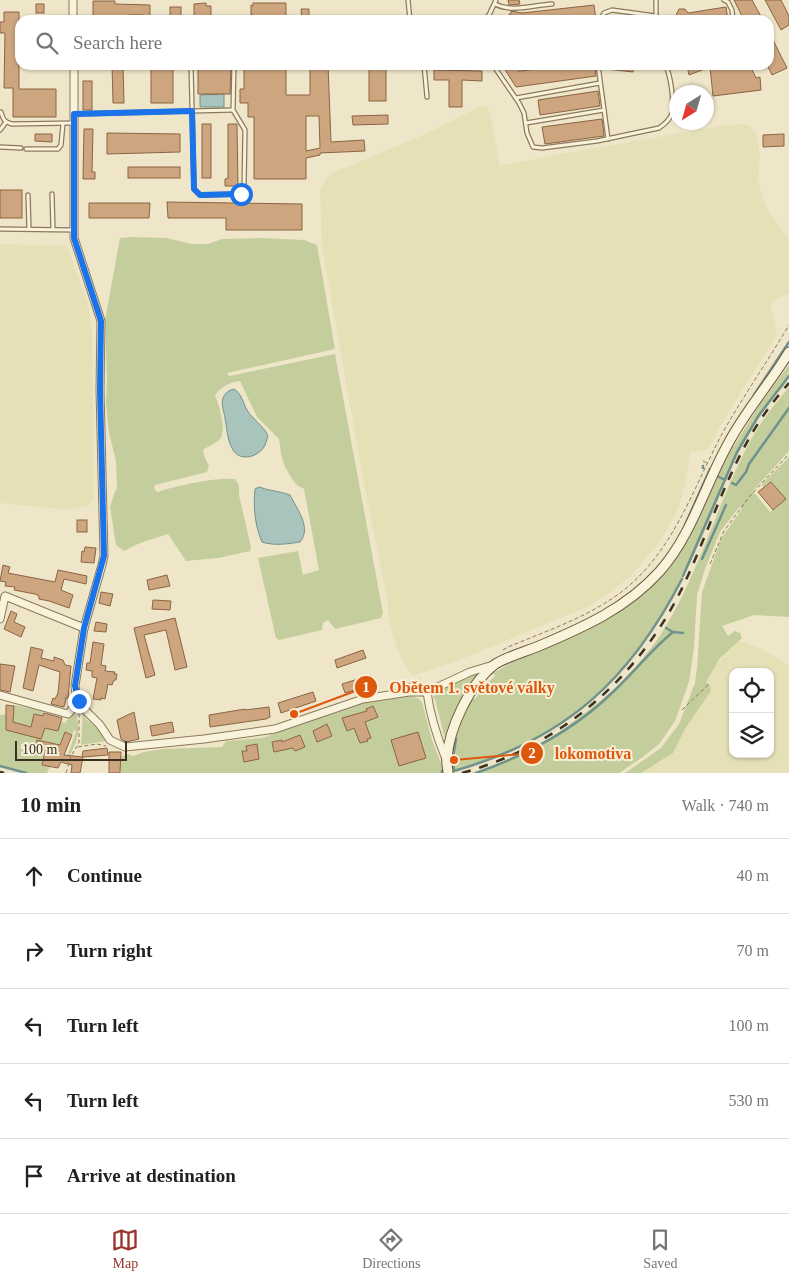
<!DOCTYPE html>
<meta charset="utf-8">
<style>
:root{--surface:#fff;--page:#f2f2f2;--text:#222;--muted:#767676;--line:#e0e0e0;--accent:#9b332d}
body{margin:0;font-family:"Times New Roman",serif;background:var(--page);color:var(--text)}
.controls{position:absolute;right:15px;bottom:15px;display:grid;overflow:hidden;border-radius:10px;box-shadow:0 1px 4px #0004}
.controls button{width:45px;height:45px;display:grid;place-items:center;padding:0;border:0;border-bottom:1px solid var(--line);background:var(--surface);color:var(--text);font:25px sans-serif}
.compass{position:absolute;left:669px;top:85px;width:45px;height:45px;border-radius:50%;background:var(--surface);box-shadow:0 1px 4px #0004;rotate:217deg}
.scale{position:absolute;left:15px;bottom:12px;width:112px;box-sizing:border-box;padding-left:5px;border:2px solid #3c3021;border-top:0;font-size:14px;line-height:18px;white-space:nowrap;color:#3c3021;-webkit-text-stroke:4px #f6f0d8;paint-order:stroke}
.stop{position:absolute;width:15px;height:15px;margin:-11px;border:4px solid #1a73e8;border-radius:50%;background:#fff}
.stop.end{background:#1a73e8;border-color:#fff;box-shadow:0 1px 5px #0008}
.list{margin:0;padding:0;list-style:none}
h2{display:flex;justify-content:space-between;align-items:center;height:65px;margin:0;padding:0 20px;font-size:21px}
h2 small{font-size:16px;font-weight:400;color:var(--muted)}
.list li{display:grid;grid-template-columns:32px 1fr auto;gap:15px;align-items:center;box-sizing:border-box;height:75px;padding:0 20px;border-top:1px solid var(--line)}
.list b{display:block;font-size:19px;white-space:nowrap}
.list em{font-size:16px;font-style:normal;color:var(--muted)}
.icon{flex:none;width:28px;height:28px;fill:none;stroke:currentColor;stroke-width:2;stroke-linecap:round;stroke-linejoin:round}
.map{position:relative;flex:none;width:789px;height:773px;overflow:hidden}
.search{position:absolute;background:var(--surface);box-shadow:0 1px 4px #0004;left:15px;right:15px;top:15px;height:55px;display:flex;align-items:center;gap:12px;box-sizing:border-box;padding:0 18px;border-radius:15px;color:var(--muted);font-size:19px}
.sheet{height:440px;background:var(--surface)}
nav{display:flex;justify-content:space-around;align-items:center;box-sizing:border-box;height:70px;border-top:1px solid var(--line);background:var(--surface);font-size:14px;color:var(--muted)}
nav a{display:grid;justify-items:center;gap:2px}
nav .on{color:var(--accent)}
.map>svg:first-child{display:block}
.farmland{fill:#e5e0b6;fill-rule:evenodd}
.green{fill:#c4ce9c}
.water{fill:#a9c3bd;stroke:#70928c}
.lines{fill:none;stroke-linecap:round;stroke-linejoin:round}
.stream{stroke:#70928c;stroke-width:2.5}
.building{fill:#cda57f;stroke:#8b6443;fill-rule:evenodd}
.lane-casing{stroke:#8c795d;stroke-width:5.5}
.street-casing{stroke:#8c795d;stroke-width:9}
.secondary-casing{stroke:#6e5a40;stroke-width:11}
.path{stroke:#8c795d;stroke-width:1;stroke-dasharray:4 2.5;stroke-linecap:butt}
.lane{stroke:#f9f3dc;stroke-width:3}
.street{stroke:#f9f3dc;stroke-width:7}
.secondary{stroke:#f9f3dc;stroke-width:9}
.rail{stroke:#3c3021;stroke-width:2.5;stroke-dasharray:9 9;stroke-linecap:butt}
.route{stroke:#1a73e8;stroke-width:6}
.leader{fill:none;stroke:#df570d;stroke-width:2}
.callout-dot{fill:#df570d;stroke:#f6f0d8;stroke-width:2}
.mark-label{font-size:15px;text-anchor:middle;font-weight:bold;fill:#fff}
.callout-label{font-size:16px;text-anchor:middle;font-weight:bold;fill:#df570d;stroke:#f6f0d8;stroke-width:4;stroke-linejoin:round;paint-order:stroke}
</style>
<div class="map">
<svg width="789" height="773" viewBox="0 0 789 773">
<rect width="100%" height="100%" fill="#efe6c9"/>
<g class="farmland">
<polygon points="481,106 487,106 490,112 500,167 503,165 573,152 726,125 745,124 750,127 754,130 757,135 760,157 758,181 766,207 789,240 789,293 771,302 771,307 777,335 722,423 708,450 691,452 682,497 677,512 660,541 631,576 608,594 589,606 457,661 415,675 412,675 406,668 397,648 388,618 388,604 364,485 322,246 320,191 326,178 332,173 426,134"/>
<polygon points="0,244 67,246 88,303 92,329 94,485 94,497 89,506 69,510 0,503"/>
<path d="M740 641 760 648 789 665V773H641L673 753 685 729 711 691 710 685 706 682 714 668 729 648 734 643ZM733 672H770V754H733Z"/>
</g>
<g class="green">
<path d="M133 237 166 238 192 244H208L222 239 262 238 304 240 317 245 335 349 227 373 229 376 335 354 383 613 381 618 335 629 328 620 323 623 322 630 279 640 276 638 258 558 298 551 303 575 319 570 304 489 297 485 292 479 285 467 281 454 279 439 257 417 240 381C230 382 221 387 215 395 219 405 227 430 220 439 216 444 208 446 203 450L205 458 209 466 207 472 155 485 154 488 157 492C176 486 215 477 235 479L239 485V495L251 547 250 551 218 558 186 561 168 534 140 543 124 551 116 545 110 507 114 494 117 488 116 461 109 433 106 404 107 381 105 320 120 238Z"/>
<path d="M789 365C789 369 789 376 788 379 785 386 778 391 774 397 762 413 750 430 741 448 724 483 710 520 694 555 640 670 576 736 452 772 448 745 460 722 470 698L475 699 484 686 495 676 493 673 518 659 600 623 627 606 646 590 656 580 731 446H734L760 404Z"/>
<path d="M789 387V451L753 491 770 512 785 499 772 482 763 488 762 484 789 457V617L754 615 722 626 728 636 735 631 740 633 742 638 720 658 706 682 710 685 711 691 685 729 673 753 641 773H625L661 748 679 724 695 683 697 668 702 592 721 539 742 509 740 506 720 532 705 569 697 595 694 648 689 682 675 721 660 743 643 757 619 773H470C511 764 541 746 574 721 610 696 643 664 666 626 702 566 719 497 753 436 763 419 776 403 789 387Z"/>
<polygon points="478,672 480,673 461,701 445,739 435,699 433,698 434,696 452,683"/>
<polygon points="412,696 419,699 422,702 432,740 445,773 121,773 121,756 129,754 133,756 144,752 163,749 222,747 226,741 262,738 371,700"/>
<path d="M14 705 44 711 43 716 34 714 33 721 45 728 56 724 60 725 61 722 65 723 71 715H76C82 734 75 747 65 763L76 731 74 730 72 735 65 732 47 773H26L0 766V715L13 714Z"/>
<polygon points="83,713 86,719 98,729 106,741 81,745"/>
</g>
<g class="water">
<polygon points="224,94 224,107 200,107 200,95"/>
<path d="M234 389C242 394 243 403 247 410 253 420 264 426 268 436 267 439 266 443 264 447 257 458 238 462 232 448 227 439 227 428 225 418 224 412 221 404 223 398 225 393 229 390 234 389Z"/>
<path d="M259 487C269 491 280 491 290 495 297 509 312 528 300 542 287 544 274 546 262 542 255 526 253 507 255 489Z"/>
</g>
<g class="lines">
<g class="stream">
<polyline points="754,395 789,342"/>
<polyline points="703,466 703,468"/>
<polyline points="717,476 725,480"/>
<polyline points="732,483 736,485 746,472 749,464 789,408"/>
<polyline points="685,525 710,469"/>
<polyline points="702,559 726,505"/>
<polyline points="683,576 737,452 759,415 789,376"/>
<polyline points="666,628 673,632 683,633"/>
<path d="M456 739 453 757 454 771C566 739 630 680 682 579"/>
<polyline points="0,766 26,773"/>
<polyline points="442,773 442,771"/>
<path d="M476 773C527 755 574 730 613 692 634 672 651 650 673 632"/>
</g>
</g>
<g class="building">
<polygon points="508,0 519,0 520,4 509,5"/>
<polygon points="734,0 752,0 763,20 744,20"/>
<polygon points="765,0 781,0 789,16 789,25 781,30"/>
<polygon points="93,1 115,1 115,4 150,5 150,18 143,18 143,15 129,15 128,18 102,17 102,20 93,20"/>
<polygon points="206,3 206,6 211,6 211,20 194,20 194,4"/>
<polygon points="253,3 286,3 286,17 253,17 253,15 251,15 251,5 253,6"/>
<rect x="36" y="4" width="8" height="9"/>
<polygon points="594,5 596,20 510,20 509,14 511,14 511,11 522,13"/>
<rect x="170" y="7" width="11" height="11"/>
<polygon points="726,7 728,20 680,20 676,15 679,9 685,9 688,13"/>
<polygon points="301,9 309,9 309,20 302,20"/>
<polygon points="4,12 19,12 19,89 56,89 56,117 13,117 13,88 4,88 5,33 0,33 0,22 4,22"/>
<polygon points="773,40 787,68 772,75 767,65 769,65 769,42"/>
<polygon points="112,65 123,65 124,103 113,103"/>
<rect x="151" y="65" width="22" height="38"/>
<polygon points="198,65 231,65 230,94 198,94"/>
<path d="M244 65H286V95H310V65H328L331 142 364 140 365 151 320 153V155L306 158V179H254V117H248V103H240V89H244ZM306 116H319L320 148 306 151Z"/>
<rect x="369" y="65" width="17" height="36"/>
<polygon points="502,65 515,65 518,71 521,71 566,65 595,65 596,76 516,87"/>
<polygon points="607,65 633,65 633,72 606,69"/>
<polygon points="687,65 750,65 756,78 760,77 761,90 713,96 710,67 689,75"/>
<polygon points="434,70 482,71 482,81 462,80 462,107 449,107 449,80 434,80"/>
<rect x="83" y="81" width="9" height="29"/>
<polygon points="598,91 600,106 540,115 538,100"/>
<polygon points="388,115 388,124 353,125 352,116"/>
<polygon points="602,119 604,136 545,144 542,127"/>
<rect x="202" y="124" width="9" height="54"/>
<polygon points="228,124 237,124 238,186 225,186 225,179 228,178"/>
<polygon points="84,129 93,129 92,172 95,172 95,179 83,179"/>
<polygon points="107,133 180,134 180,152 107,154"/>
<polygon points="35,134 52,134 52,142 35,141"/>
<polygon points="784,134 784,146 763,147 763,135"/>
<rect x="128" y="167" width="52" height="11"/>
<rect x="0" y="190" width="22" height="28"/>
<polygon points="167,202 302,204 302,230 226,230 226,218 168,218"/>
<polygon points="89,203 150,203 149,218 89,218"/>
<polygon points="771,482 786,499 773,510 758,492"/>
<rect x="77" y="520" width="10" height="12"/>
<polygon points="85,547 96,548 94,563 81,562 82,551 84,552"/>
<polygon points="3,565 10,567 8,573 55,582 58,570 87,576 86,584 64,579 61,590 73,595 69,608 49,601 39,599 39,596 35,594 14,590 15,587 5,586 6,582 0,581"/>
<polygon points="167,575 170,586 149,590 147,580"/>
<polygon points="101,592 113,594 110,606 99,603"/>
<polygon points="153,600 171,601 170,610 152,609"/>
<polygon points="11,611 17,614 14,622 25,627 21,637 4,629"/>
<polygon points="175,618 187,667 175,670 166,630 144,635 155,675 146,678 134,628"/>
<polygon points="96,622 107,624 106,632 94,631"/>
<polygon points="93,642 104,644 101,665 106,666 105,671 115,672 114,674 117,674 116,680 114,680 112,685 108,684 105,699 101,698 101,700 93,699 97,678 92,677 92,671 86,670 87,663 90,663"/>
<polygon points="31,647 43,650 41,658 54,661 54,657 63,660 65,665 71,666 68,698 66,698 64,707 51,704 53,698 55,699 58,693 60,672 39,665 33,691 23,688"/>
<polygon points="363,650 366,658 337,668 335,660"/>
<polygon points="0,664 15,666 10,692 0,690"/>
<polygon points="371,675 374,684 345,693 342,684"/>
<polygon points="313,692 316,701 281,713 278,703"/>
<polygon points="6,705 14,706 13,722 31,727 34,714 43,716 44,713 62,718 58,731 45,728 41,739 6,730"/>
<polygon points="373,706 378,717 365,722 371,738 367,739 368,741 360,743 354,728 347,731 342,718 367,711 366,709"/>
<polygon points="269,707 270,717 266,719 210,727 209,715 245,709 245,710"/>
<polygon points="134,712 139,739 126,742 121,739 117,720"/>
<polygon points="172,722 174,732 152,736 150,726"/>
<polygon points="327,724 332,736 317,742 313,731"/>
<polygon points="65,732 72,735 64,755 82,757 83,751 107,748 108,755 83,757 80,773 71,773 72,765 61,762 58,768 42,765 45,753 34,750 37,740 60,745"/>
<polygon points="418,732 426,758 399,766 391,740"/>
<polygon points="300,735 305,747 295,751 293,748 274,752 272,742 282,740 282,742"/>
<polygon points="257,744 259,759 244,762 242,751 247,751 246,746"/>
<polygon points="109,752 121,752 120,773 109,773"/>
</g>
<g class="lines">
<g class="lane-casing">
<g id="lane">
<polyline points="408,0 410,20"/>
<polyline points="724,0 728,2 732,10 733,20"/>
<path d="M495 4C512 13 533 5 552 4"/>
<polyline points="483,20 489,15 496,0"/>
<polyline points="600,20 604,13 612,10 656,16"/>
<polyline points="656,20 656,0"/>
<polyline points="191,65 194,189 200,195 241,194 244,190 245,130 233,110 234,65"/>
<polyline points="424,65 427,97"/>
<path d="M493 65 519 103 524 113 527 133 533 147 542 148 597 141 659 128C665 124 670 120 672 113 674 102 671 74 665 65"/>
<polyline points="598,65 608,139"/>
<polyline points="516,98 600,83"/>
<path d="M1 112C3 119 4 122 12 124L73 123"/>
<polyline points="74,114 233,110"/>
<polyline points="526,123 604,110"/>
<polyline points="0,130 6,122"/>
<polyline points="0,147 21,148"/>
<polyline points="26,149 58,149 61,145 63,124"/>
<polyline points="52,194 53,229"/>
<polyline points="28,195 29,229"/>
<polyline points="0,229 73,230"/>
</g>
</g>
<g class="street-casing">
<g id="street">
<polyline points="73,0 73,20"/>
<polyline points="74,65 74,238 101,321 100,390 104,556 102,565 84,628 75,686 76,694 83,708 100,725 110,740 125,747 204,739 275,729 363,699 409,692 427,692 470,672 493,665"/>
<polyline points="0,619 5,596 84,628"/>
<path d="M427 692C430 716 437 737 446 759"/>
<polyline points="0,695 68,714 79,701"/>
</g>
</g>
<g class="secondary-casing">
<path id="secondary" d="M448 773C448 768 446 763 447 758 449 728 470 684 494 665 503 658 527 651 539 646 584 627 627 608 660 571 692 535 705 485 728 444 745 411 770 384 789 352"/>
</g>
<g class="path">
<polyline points="703,461 707,463"/>
<polyline points="710,564 724,531 749,497 789,454"/>
<path d="M503 650 508 647C546 631 586 618 620 593 676 551 694 483 727 425 747 391 769 359 789 325"/>
<polyline points="408,684 420,678"/>
<polyline points="682,710 709,684"/>
<polyline points="78,747 97,744 106,746"/>
<polyline points="66,773 71,756 79,743 79,714"/>
</g>
<use href="#lane" class="lane"/>
<use href="#street" class="street"/>
<use href="#secondary" class="secondary"/>
<g class="rail">
<polyline points="0,772 4,773"/>
<path d="M462 773C563 745 642 675 686 580 708 532 725 480 751 435 762 416 775 399 789 383"/>
</g>
</g>
<g class="lines">
<polyline class="route" points="79,701 75,686 84,628 104,556 100,390 101,321 74,238 74,114 192,111 194,189 200,195 241,194"/>
</g>
<path class="leader" d="M294 714L366 687M454 760L532 753"/>
<g class="callout-dot">
<circle cx="294" cy="714" r="5"/>
<circle cx="454" cy="760" r="5"/>
<circle cx="366" cy="687" r="12"/>
<circle cx="532" cy="753" r="12"/>
</g>
<g class="mark-label">
<text x="366" y="692">1</text>
<text x="532" y="758">2</text>
</g>
<g class="callout-label">
<text x="472" y="693">Obětem 1. světové války</text>
<text x="593" y="759">lokomotiva</text>
</g>
</svg>
<div class="controls">
<button><svg class="icon" aria-label="locate" viewBox="0 0 24 24"><circle cx="12" cy="12" r="6"/><path d="M12 2v4M12 18v4M2 12h4M18 12h4"/></svg></button>
<button><svg class="icon" aria-label="layers" viewBox="0 0 24 24"><path d="M12 4l9 5-9 5-9-5zM3 14l9 5 9-5"/></svg></button>
</div>
<svg class="compass" viewBox="-18 -18 36 36"><path d="M0-13l5 13h-10z" fill="#e53935"/><path d="M0 13l5-13h-10z" fill="#767676"/></svg>
<div class="scale">100 m</div>
<div class="stop" style="left:241px;top:194px"></div>
<div class="stop end" style="left:79px;top:701px"></div>
<div class="search"><svg class="icon" aria-label="search" viewBox="0 0 24 24"><circle cx="10" cy="10" r="6"/><path d="M15 15l6 6"/></svg>Search here</div>
</div>
<section class="sheet">
<h2>10 min<small>Walk · 740 m</small></h2>
<ul class="list">
<li><svg class="icon" aria-label="ahead" viewBox="0 0 24 24"><path d="M12 20V5M6 11l6-6 6 6"/></svg><div><b>Continue</b></div><em>40 m</em></li>
<li><svg class="icon" aria-label="right" viewBox="0 0 24 24"><path d="M7 20v-9h11M14 6l5 5-5 5"/></svg><div><b>Turn right</b></div><em>70 m</em></li>
<li><svg class="icon" aria-label="left" viewBox="0 0 24 24"><path d="M17 20v-9H6M10 6l-5 5 5 5"/></svg><div><b>Turn left</b></div><em>100 m</em></li>
<li><svg class="icon" aria-label="left" viewBox="0 0 24 24"><path d="M17 20v-9H6M10 6l-5 5 5 5"/></svg><div><b>Turn left</b></div><em>530 m</em></li>
<li><svg class="icon" aria-label="arrive" viewBox="0 0 24 24"><path d="M6 21V4h12l-3 4 3 4H6"/></svg><div><b>Arrive at destination</b></div></li>
</ul>
</section>
<nav>
<a class="on"><svg class="icon" aria-label="map" viewBox="0 0 24 24"><path d="M3 6l6-2 6 2 6-2v14l-6 2-6-2-6 2zM9 4v14M15 6v14"/></svg>Map</a>
<a><svg class="icon" aria-label="directions" viewBox="0 0 24 24"><path d="M12 3l9 9-9 9-9-9zM9 14v-3h6M13 9l2 2-2 2"/></svg>Directions</a>
<a><svg class="icon" aria-label="saved" viewBox="0 0 24 24"><path d="M7 4h10v16l-5-4-5 4z"/></svg>Saved</a>
</nav>
